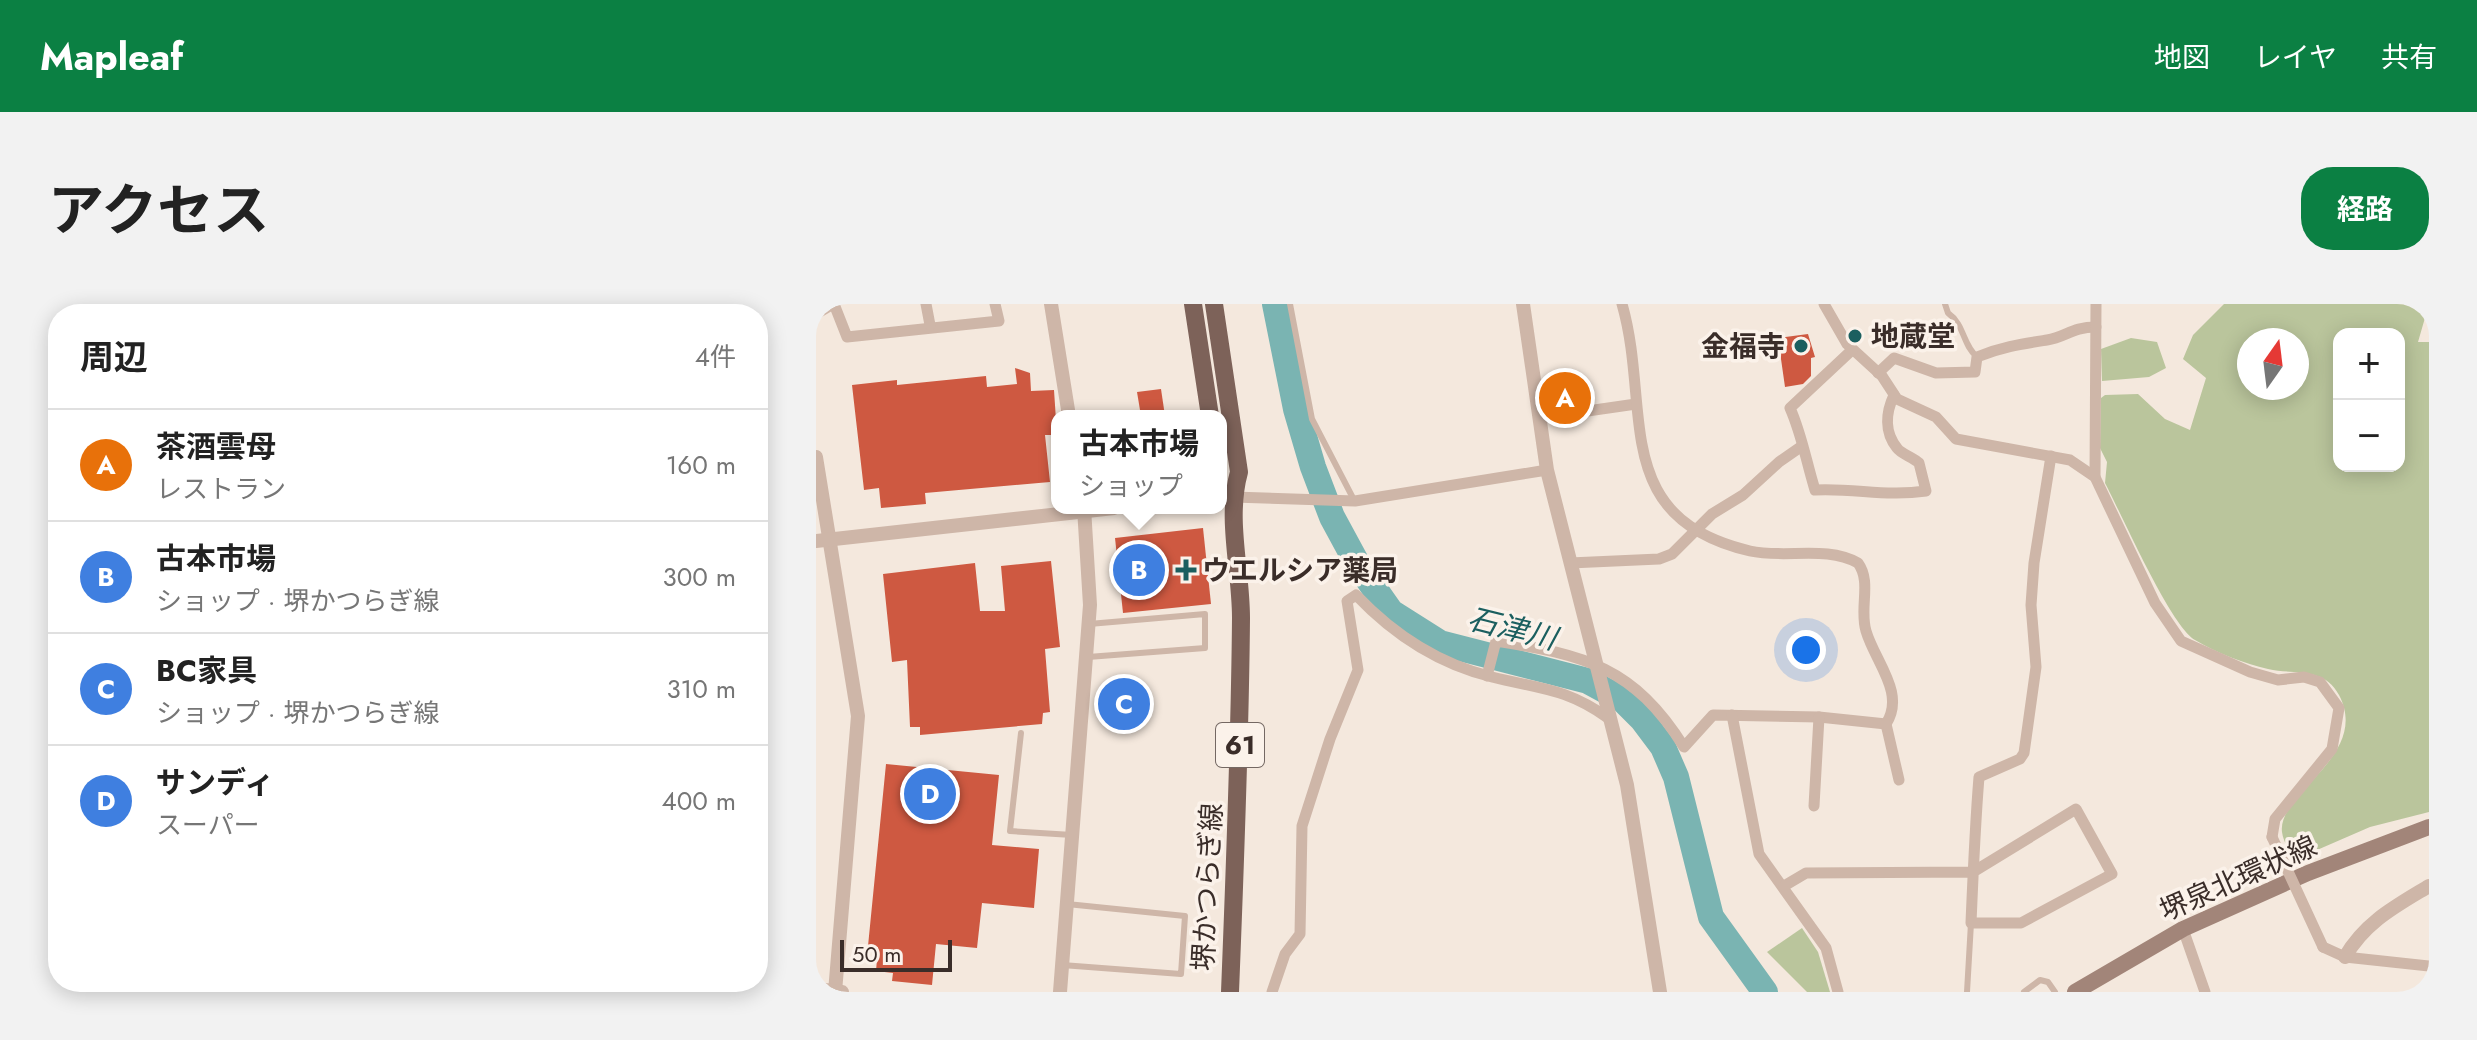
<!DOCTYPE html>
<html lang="ja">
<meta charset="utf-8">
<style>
:root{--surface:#fff;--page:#f2f2f2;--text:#222;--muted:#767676;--line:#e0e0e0;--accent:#0b8043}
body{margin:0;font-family:Jost,"Noto Sans JP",sans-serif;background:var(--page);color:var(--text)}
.controls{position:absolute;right:24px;top:24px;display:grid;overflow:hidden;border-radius:16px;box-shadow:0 4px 20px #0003}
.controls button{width:72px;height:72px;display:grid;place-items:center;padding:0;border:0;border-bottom:2px solid var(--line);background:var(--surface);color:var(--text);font:40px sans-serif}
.compass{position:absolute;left:1421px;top:24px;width:72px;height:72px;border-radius:50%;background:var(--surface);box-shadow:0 4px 20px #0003;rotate:14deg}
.scale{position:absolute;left:24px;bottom:20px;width:112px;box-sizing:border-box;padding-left:8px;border:4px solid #3a2d29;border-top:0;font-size:22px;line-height:28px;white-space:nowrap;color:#3a2d29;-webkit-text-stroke:6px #fbf2ea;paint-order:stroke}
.you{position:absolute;left:990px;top:346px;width:28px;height:28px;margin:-20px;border:6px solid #fff;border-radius:50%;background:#1a73e8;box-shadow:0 0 0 12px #1a73e833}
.badge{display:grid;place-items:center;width:52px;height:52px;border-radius:50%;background:var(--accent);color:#fff;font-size:26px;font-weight:700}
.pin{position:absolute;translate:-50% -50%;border:4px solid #fff;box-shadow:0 2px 8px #0006}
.popup{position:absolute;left:235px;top:106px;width:176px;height:104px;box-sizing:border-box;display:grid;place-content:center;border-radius:16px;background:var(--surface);filter:drop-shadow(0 2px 6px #0005);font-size:26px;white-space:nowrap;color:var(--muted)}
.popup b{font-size:30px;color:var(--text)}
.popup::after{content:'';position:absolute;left:50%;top:100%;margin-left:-16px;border:16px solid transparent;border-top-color:var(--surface)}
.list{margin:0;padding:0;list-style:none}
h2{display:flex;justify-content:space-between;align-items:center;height:104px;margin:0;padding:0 32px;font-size:34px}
h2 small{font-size:26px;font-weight:400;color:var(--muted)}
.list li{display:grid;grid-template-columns:52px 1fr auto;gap:24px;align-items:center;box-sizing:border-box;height:112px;padding:0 32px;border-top:2px solid var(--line)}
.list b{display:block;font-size:30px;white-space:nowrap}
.list p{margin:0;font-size:26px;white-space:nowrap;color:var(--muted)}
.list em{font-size:26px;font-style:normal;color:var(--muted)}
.map{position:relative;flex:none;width:1613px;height:688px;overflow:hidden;border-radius:32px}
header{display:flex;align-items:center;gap:48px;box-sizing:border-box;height:112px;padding:0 40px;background:var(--accent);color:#fff}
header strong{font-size:38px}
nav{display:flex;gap:44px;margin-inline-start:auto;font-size:28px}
.intro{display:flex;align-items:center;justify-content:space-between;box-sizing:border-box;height:192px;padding:0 48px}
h1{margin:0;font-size:56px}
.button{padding:20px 36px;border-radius:32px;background:var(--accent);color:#fff;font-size:28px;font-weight:700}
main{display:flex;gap:48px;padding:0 48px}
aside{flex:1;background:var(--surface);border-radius:32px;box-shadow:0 4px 20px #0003}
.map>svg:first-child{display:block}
.green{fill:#bac59c;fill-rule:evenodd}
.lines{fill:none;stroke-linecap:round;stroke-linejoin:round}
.river{stroke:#7ab4b2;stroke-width:26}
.building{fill:#ce5941}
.service{stroke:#ceb6a8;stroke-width:6}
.minor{stroke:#ceb6a8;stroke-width:11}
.tertiary{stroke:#ceb6a8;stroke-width:14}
.secondary{stroke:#a28579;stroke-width:16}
.primary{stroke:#7d6259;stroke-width:18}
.minor-bridge{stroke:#ceb6a8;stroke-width:11}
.poi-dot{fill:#1b5f5f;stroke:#fbf2ea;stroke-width:3}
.labels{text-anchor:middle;stroke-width:7;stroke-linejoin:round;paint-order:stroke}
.shield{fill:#fbf2ea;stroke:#746863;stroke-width:2}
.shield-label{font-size:26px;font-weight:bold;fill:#3a2d29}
.poi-label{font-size:28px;font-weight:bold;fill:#3a2d29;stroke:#fbf2ea;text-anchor:start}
.street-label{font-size:28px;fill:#3a2d29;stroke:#fbf2ea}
.water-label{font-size:30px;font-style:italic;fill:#1b5f5f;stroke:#fbf2ea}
</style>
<header>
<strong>Mapleaf</strong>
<nav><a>地図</a><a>レイヤ</a><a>共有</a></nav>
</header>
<div class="intro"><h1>アクセス</h1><a class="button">経路</a></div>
<main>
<aside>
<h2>周辺<small>4件</small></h2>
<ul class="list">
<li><span class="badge" style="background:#e8710a">A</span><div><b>茶酒雲母</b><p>レストラン</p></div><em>160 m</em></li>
<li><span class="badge" style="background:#3f7fe0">B</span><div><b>古本市場</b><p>ショップ · 堺かつらぎ線</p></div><em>300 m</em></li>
<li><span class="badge" style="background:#3f7fe0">C</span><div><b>BC家具</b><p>ショップ · 堺かつらぎ線</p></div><em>310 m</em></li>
<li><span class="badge" style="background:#3f7fe0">D</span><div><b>サンディ</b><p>スーパー</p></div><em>400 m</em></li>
</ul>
</aside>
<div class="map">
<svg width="1613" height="688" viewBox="0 0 1613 688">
<rect width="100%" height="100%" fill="#f4e8dd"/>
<g class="green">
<path d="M1408 0H1613L1602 38H1613V508L1554 523 1478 556C1474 548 1467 537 1466 528 1461 488 1555 452 1523 391 1508 362 1478 371 1452 365 1429 360 1399 348 1379 336 1354 321 1306 211 1289 179L1291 158 1284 144 1285 94 1289 91 1322 90 1349 115 1374 126 1390 74 1367 55 1377 31ZM1523 30H1583V162H1523ZM1433 36H1481V84H1433Z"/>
<polygon points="1315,34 1341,38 1350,64 1333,73 1286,77 1285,45"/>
<polygon points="986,624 1002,648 1014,688 991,688 951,648"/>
</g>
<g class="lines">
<polyline class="river" points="459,0 480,105 497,163 516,213 542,261 575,308 624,339 772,377 807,396 826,415 847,443 860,473 895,613 949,688"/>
</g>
<g class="building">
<polygon points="992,30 999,53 995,54 995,72 987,80 969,83 962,34"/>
<polygon points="199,64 214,69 215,87 238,86 241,131 229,131 234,178 109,189 110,200 65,204 63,184 48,186 36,81 81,76 81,81 170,72 171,83 201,80"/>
<polygon points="345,85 349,112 325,112 321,88"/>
<polygon points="387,224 395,300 307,309 299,234"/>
<polygon points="235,257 244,343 229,345 234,408 227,409 226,420 104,431 104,423 94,423 91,356 76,358 67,270 159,259 164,307 189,307 185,262"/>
<polygon points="70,460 183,471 176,541 223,545 218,604 166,599 161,644 120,640 116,681 76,677 77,669 60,667 62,643 52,642"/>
</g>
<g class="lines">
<g class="service">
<polyline points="474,0 496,115 538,196"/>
<path d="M1129 0 1132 9C1149 21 1146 40 1161 53"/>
<polyline points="272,353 389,344 389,310 273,320"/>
<polyline points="205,429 194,527 256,531"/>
<polyline points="246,661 365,670 369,612 251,600"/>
<polyline points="1151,688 1155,619"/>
<polyline points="1208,688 1224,676 1232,678 1239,688"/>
</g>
<g class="minor">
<polyline points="18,0 31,33 183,17 179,0"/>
<polyline points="110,0 114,21"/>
<polyline points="1008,0 1031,40 1066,72 1081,95 1120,113 1140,135 1254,156 1279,173 1339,299 1365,337 1434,368 1462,376 1488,373 1504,378 1523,404 1516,445 1459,515 1456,533"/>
<polyline points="0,10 17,0"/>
<path d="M1036 46 974 104C986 131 990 157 999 186 1040 184 1070 193 1110 187L1103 159C1097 153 1085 150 1081 144 1068 128 1070 108 1078 91"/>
<path d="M1062 69 1078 54 1120 69 1159 68 1161 53C1185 43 1206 40 1231 36 1250 33 1256 23 1280 23"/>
<polyline points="723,114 820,100"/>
<polyline points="1279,173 1280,0"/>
<polyline points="417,193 539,197 731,166"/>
<polyline points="754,259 843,255 856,250 896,210 927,191 963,158 986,142"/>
<path d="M671 372 680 337C769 351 818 363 868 443L897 411 1003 413 1070 420C1090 389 1059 358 1050 327 1043 304 1056 278 1042 259 1010 241 969 255 934 247 792 214 836 104 806 0"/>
<polyline points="916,411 943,550 1010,644 1022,688"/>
<polyline points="1070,420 1083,476"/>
<polyline points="998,502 1003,413"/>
<path d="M968 582 990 569 1157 568 1260 505 1296 570 1205 619H1155C1157 571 1159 522 1163 473L1204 455 1208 449 1220 363 1215 301 1218 259 1235 152"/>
<polyline points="1367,625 1389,688"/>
<polyline points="1507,643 1529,653 1613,662"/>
<path d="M456 688 469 650 484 630 486 522 514 435 542 366 531 297 540 291C577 330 623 360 676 373 724 385 750 384 792 414"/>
</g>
<g class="tertiary">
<polyline points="235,0 253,112"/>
<polyline points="707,0 731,166 811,481 844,688"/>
<polyline points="0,153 42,412 19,688"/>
<polyline points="0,237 298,204"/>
<path d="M1529 653C1549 618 1580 602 1613 582"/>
<polyline points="0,685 26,688"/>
<polyline points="244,688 274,301 268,204"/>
</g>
<polyline class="secondary" points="1259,688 1367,625 1492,569 1613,523"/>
<g class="primary">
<polyline points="377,0 394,112"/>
<path d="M398 0 423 168C410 215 425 265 425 314 424 439 419 563 414 688"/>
</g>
<polyline class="minor-bridge" points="1456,533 1507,643"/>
</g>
<g class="poi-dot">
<circle cx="1039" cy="32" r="8"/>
<circle cx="985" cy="42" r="8"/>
<path d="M366 254h8v8h8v8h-8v8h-8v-8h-8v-8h8z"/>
</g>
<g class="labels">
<rect class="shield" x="400" y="419" width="48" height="44" rx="6"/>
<g class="shield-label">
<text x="424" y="450">61</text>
</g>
<g class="poi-label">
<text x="1055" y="42">地蔵堂</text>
<text x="969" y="52" text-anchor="end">金福寺</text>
<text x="386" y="276">ウエルシア薬局</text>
</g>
<g class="street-label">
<text transform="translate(1422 574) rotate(-24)" y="10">堺泉北環状線</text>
<text transform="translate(391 583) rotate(-87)" y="10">堺かつらぎ線</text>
</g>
<g class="water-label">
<text transform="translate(696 325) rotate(14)" y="10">石津川</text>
</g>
</g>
</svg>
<div class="controls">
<button>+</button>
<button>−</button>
</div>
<svg class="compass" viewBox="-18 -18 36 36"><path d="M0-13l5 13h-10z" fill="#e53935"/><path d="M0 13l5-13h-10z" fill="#767676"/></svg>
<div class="scale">50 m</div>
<div class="you"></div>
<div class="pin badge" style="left:749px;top:94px;background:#e8710a">A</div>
<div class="pin badge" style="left:323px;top:266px;background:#3f7fe0">B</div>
<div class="popup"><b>古本市場</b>ショップ</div>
<div class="pin badge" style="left:308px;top:400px;background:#3f7fe0">C</div>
<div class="pin badge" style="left:114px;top:490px;background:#3f7fe0">D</div>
</div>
</main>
